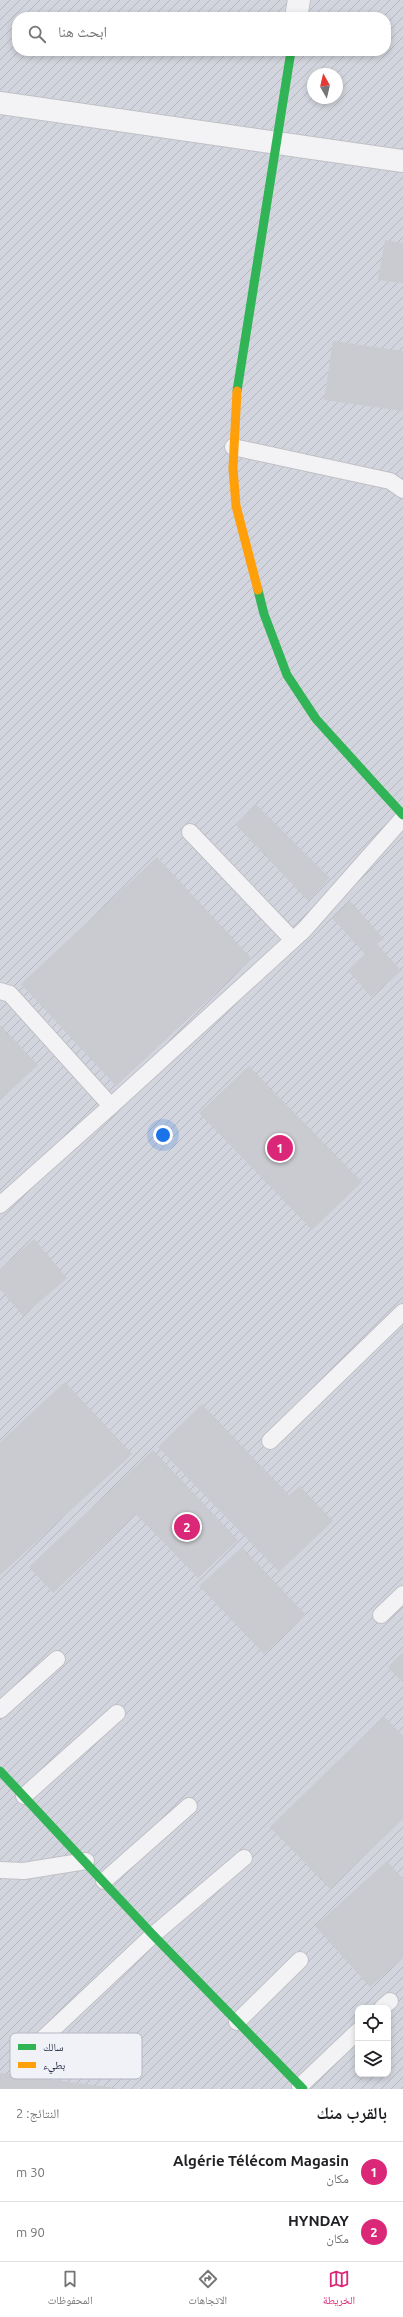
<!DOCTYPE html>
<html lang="ar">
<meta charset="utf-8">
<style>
:root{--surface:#fff;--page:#f2f2f2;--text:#202124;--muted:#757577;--line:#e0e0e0;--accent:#db2777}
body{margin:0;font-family:Ubuntu,"Noto Naskh Arabic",sans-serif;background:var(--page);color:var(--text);direction:rtl}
.controls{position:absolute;right:12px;bottom:12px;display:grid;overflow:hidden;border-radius:8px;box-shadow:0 2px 6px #0003}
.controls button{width:36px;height:36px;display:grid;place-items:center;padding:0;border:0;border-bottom:1px solid var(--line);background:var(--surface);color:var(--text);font:20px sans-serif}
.compass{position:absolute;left:307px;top:68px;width:36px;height:36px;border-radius:50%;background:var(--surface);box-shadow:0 2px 6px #0003;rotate:352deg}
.you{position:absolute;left:163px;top:1135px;width:14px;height:14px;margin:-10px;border:3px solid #fff;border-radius:50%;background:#1a73e8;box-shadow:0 0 0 6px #1a73e833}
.badge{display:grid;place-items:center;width:26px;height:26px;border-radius:50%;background:var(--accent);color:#fff;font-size:13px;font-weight:700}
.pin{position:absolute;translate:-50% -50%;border:2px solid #fff;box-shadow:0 1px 4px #0006}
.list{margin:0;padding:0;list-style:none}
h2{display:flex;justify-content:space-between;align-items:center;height:52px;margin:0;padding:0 16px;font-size:17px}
h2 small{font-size:13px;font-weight:400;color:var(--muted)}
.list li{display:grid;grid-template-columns:26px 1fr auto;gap:12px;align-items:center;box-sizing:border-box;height:60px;padding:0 16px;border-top:1px solid var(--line)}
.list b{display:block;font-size:15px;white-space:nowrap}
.list p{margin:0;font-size:13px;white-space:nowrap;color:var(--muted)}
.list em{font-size:13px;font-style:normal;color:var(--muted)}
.icon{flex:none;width:22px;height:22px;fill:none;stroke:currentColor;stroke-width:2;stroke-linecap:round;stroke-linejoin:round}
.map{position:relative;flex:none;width:403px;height:2089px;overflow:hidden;direction:ltr}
.search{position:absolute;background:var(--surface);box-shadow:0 2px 6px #0003;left:12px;right:12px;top:12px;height:44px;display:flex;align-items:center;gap:10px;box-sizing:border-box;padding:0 14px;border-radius:16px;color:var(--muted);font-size:15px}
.sheet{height:172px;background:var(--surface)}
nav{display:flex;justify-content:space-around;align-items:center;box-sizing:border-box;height:56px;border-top:1px solid var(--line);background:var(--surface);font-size:11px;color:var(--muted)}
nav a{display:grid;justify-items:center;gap:2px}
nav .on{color:var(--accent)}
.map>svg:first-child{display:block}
.industrial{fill:url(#industrial-furrows);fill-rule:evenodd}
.building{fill:#cacbd0}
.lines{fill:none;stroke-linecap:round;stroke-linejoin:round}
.lane-casing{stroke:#c0c1c6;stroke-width:18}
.street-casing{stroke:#c0c1c6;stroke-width:24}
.lane{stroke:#f3f3f5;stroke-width:16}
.street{stroke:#f3f3f5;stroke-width:22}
.fast{stroke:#30b455;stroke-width:9}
.slow{stroke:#ff9f0a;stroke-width:9}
.key{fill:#f0f2f8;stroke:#b4b7c2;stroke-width:1}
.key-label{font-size:11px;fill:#272d45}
</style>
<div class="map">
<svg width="403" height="2089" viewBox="0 0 403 2089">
<defs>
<pattern id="industrial-furrows" width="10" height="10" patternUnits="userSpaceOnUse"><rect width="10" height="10" fill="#d3d5de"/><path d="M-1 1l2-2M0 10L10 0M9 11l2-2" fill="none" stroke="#b5b7c0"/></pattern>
</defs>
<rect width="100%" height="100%" fill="#e3e4e8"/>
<path class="industrial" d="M0 0H403V2089H0ZM17 17H386V51H17ZM313 74H337V98H313ZM358 2008H388V2074H358Z"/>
<g class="building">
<polygon points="385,240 403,243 403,283 378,280"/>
<polygon points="333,341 403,351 403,411 324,400"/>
<polygon points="256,804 330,878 308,901 235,824"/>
<polygon points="157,857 252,959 116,1086 21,984"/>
<polygon points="350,901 384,939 377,944 401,971 371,997 348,970 365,954 332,918"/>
<polygon points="0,1025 38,1065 0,1100"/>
<polygon points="249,1066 362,1182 312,1230 199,1113"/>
<polygon points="34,1239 67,1278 23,1316 0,1289 0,1269"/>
<polygon points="65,1382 132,1454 0,1575 0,1442"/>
<polygon points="202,1404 289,1495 300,1486 333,1521 279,1572 158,1447"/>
<polygon points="153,1450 238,1540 198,1578 136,1514 53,1593 29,1567"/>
<polygon points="242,1547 306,1615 264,1654 199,1586"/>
<polygon points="403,1652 403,1683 388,1667"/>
<polygon points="384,1716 403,1736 403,1819 330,1889 270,1827"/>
<polygon points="387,1861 403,1879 403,1958 370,1987 315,1926"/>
<polygon points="0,2073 116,2088 116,2089 0,2089"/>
</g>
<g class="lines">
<g class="lane-casing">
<g id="lane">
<polyline points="233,447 390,481 403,490"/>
<polyline points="190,832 293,940"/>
<polyline points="0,991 10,994 111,1106 304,930 403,818"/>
<polyline points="0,1205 111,1106"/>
<polyline points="270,1441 403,1312"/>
<polyline points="381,1615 403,1594"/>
<polyline points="0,1710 57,1659"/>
<polyline points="24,1796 117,1713"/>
<polyline points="0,1870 24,1871 86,1861"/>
<polyline points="104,1881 189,1806"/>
<polyline points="382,2008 390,2001"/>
<polyline points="237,2022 300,1960"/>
<polyline points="33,2048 153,1935 244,1858"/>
<polyline points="300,2086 358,2031"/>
</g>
</g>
<g class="street-casing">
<g id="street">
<polyline points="296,17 299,0"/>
<polyline points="0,103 403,161"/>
</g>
</g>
<use href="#lane" class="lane"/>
<use href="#street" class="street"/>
<g class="fast">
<polyline points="237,391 291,51"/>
<polyline points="258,590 264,614 287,675 316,719 403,815"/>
<polyline points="0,1771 153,1935 303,2089"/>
</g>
<polyline class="slow" points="237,391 233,468 236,506 258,590"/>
</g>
<rect x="10" y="2033" width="132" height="46" rx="6" class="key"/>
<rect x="18" y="2044" width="18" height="6" fill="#30b455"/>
<rect x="18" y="2062" width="18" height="6" fill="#ff9f0a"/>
<g class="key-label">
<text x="43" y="2051">سالك</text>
<text x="43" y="2069">بطيء</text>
</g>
</svg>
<div class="controls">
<button><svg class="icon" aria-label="locate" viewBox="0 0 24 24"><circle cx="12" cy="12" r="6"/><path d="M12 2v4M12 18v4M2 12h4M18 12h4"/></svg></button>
<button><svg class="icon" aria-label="layers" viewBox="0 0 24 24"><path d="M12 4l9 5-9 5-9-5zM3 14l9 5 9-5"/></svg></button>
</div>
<svg class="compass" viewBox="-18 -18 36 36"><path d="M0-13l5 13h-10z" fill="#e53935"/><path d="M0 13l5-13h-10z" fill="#757577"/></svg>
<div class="you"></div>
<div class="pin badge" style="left:280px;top:1148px">1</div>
<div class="pin badge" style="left:187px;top:1527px">2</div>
<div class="search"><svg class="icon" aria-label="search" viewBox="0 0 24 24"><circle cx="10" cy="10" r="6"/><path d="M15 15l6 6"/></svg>ابحث هنا</div>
</div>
<section class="sheet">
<h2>بالقرب منك<small>النتائج: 2</small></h2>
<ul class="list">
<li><span class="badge">1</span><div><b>Algérie Télécom Magasin</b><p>مكان</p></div><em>30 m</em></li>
<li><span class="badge">2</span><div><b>HYNDAY</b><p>مكان</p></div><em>90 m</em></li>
</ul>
</section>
<nav>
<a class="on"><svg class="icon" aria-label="map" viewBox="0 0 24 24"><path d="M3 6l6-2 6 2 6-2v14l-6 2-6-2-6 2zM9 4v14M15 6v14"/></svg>الخريطة</a>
<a><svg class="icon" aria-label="directions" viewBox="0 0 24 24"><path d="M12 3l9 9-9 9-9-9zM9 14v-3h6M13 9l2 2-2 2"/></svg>الاتجاهات</a>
<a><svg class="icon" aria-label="saved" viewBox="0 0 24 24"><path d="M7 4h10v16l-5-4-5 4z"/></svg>المحفوظات</a>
</nav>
